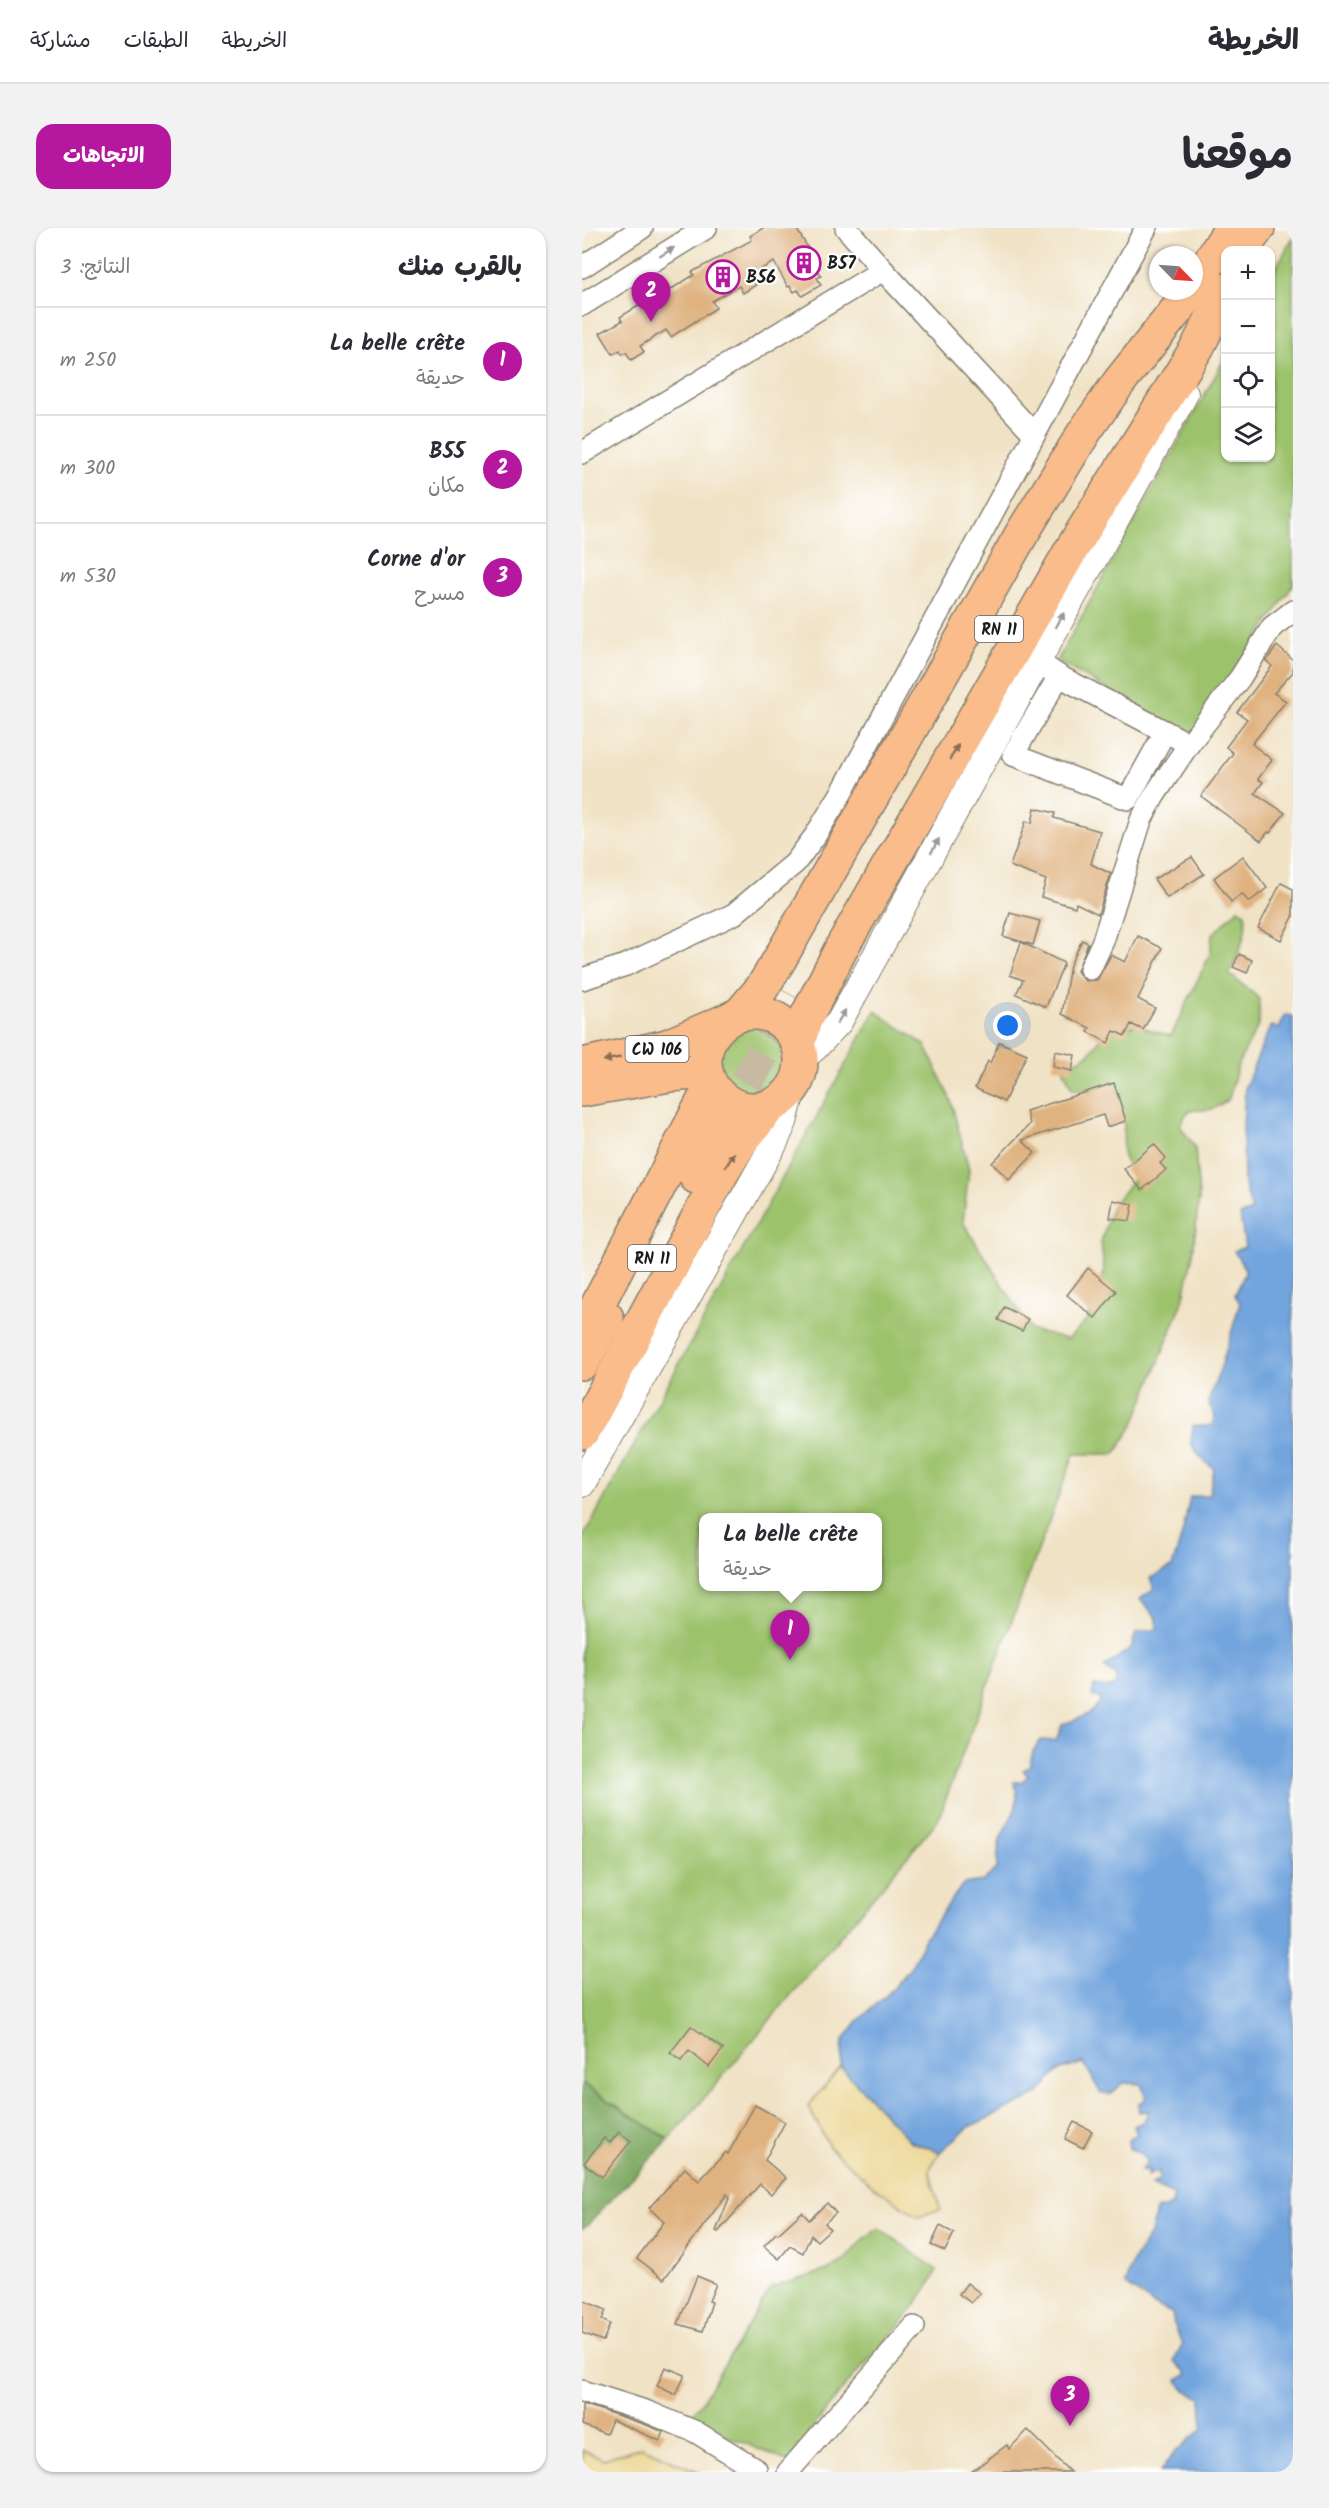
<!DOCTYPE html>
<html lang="ar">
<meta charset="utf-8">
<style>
:root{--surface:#fff;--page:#f2f2f3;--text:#2b2b33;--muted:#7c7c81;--line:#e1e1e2;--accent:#b5179e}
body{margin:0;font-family:Kalam,"Playpen Sans Arabic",sans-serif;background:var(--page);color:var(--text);direction:rtl}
.controls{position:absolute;right:18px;top:18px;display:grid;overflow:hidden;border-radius:12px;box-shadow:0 2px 4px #0004}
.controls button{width:54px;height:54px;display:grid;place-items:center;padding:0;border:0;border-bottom:2px solid var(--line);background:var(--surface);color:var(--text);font:30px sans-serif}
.compass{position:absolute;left:567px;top:18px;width:54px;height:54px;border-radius:50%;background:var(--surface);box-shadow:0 2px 4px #0004;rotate:115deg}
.you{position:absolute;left:426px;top:798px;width:21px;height:21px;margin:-15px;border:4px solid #fff;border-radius:50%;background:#1a73e8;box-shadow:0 0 0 9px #1a73e833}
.badge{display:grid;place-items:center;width:39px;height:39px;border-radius:50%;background:var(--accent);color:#fff;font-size:20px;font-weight:700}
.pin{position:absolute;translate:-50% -50px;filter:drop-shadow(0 2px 3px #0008)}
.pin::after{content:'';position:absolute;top:32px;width:21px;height:18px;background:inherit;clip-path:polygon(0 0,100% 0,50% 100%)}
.popup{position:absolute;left:117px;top:1285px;width:183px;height:78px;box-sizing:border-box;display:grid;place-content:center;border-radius:12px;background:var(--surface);filter:drop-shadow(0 2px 4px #0005);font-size:20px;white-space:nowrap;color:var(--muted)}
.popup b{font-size:22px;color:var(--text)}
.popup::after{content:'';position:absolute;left:50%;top:100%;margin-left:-12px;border:12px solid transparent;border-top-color:var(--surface)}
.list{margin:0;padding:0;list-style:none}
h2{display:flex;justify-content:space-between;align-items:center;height:78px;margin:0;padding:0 24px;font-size:26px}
h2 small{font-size:20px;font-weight:400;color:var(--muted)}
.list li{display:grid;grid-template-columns:39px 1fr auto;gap:18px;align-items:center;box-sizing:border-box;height:108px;padding:0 24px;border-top:2px solid var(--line)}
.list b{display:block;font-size:22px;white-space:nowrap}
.list p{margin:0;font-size:20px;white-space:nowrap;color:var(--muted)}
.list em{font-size:20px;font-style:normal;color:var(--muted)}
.icon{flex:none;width:33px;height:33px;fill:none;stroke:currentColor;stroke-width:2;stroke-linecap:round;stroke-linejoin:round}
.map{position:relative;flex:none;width:711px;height:2244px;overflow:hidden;direction:ltr;border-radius:18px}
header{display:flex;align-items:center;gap:36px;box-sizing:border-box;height:84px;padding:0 30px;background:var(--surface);border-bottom:2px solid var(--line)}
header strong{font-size:28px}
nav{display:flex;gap:33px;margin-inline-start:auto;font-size:21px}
.intro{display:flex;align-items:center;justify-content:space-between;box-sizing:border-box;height:144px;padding:0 36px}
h1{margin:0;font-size:42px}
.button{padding:15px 27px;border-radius:18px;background:var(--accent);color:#fff;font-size:21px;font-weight:700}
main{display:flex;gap:36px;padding:0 36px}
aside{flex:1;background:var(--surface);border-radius:18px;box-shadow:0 2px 4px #0004}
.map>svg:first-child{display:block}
.green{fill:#9cc26c;stroke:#5c6f44;stroke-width:1.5;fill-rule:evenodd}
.forest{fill:#7da860;stroke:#4c623e;stroke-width:1.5}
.sand{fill:#eeda9e;stroke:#857b5d;stroke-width:1.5}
.water{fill:#72a4dd;stroke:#47607c;stroke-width:1.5}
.building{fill:#dfb280}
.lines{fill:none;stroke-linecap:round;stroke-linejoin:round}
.trunk-tunnel{stroke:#c6baa3;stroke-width:33;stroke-dasharray:33 16;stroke-linecap:butt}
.minor-casing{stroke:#867f70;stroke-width:24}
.tertiary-casing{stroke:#867f70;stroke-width:28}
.trunk-casing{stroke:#867f70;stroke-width:36}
.minor{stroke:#fff;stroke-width:21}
.tertiary{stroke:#fff;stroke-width:26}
.trunk{stroke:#f9bc8a;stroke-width:33}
.oneway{fill:#999}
.oneway2{fill:#8a6c53}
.labels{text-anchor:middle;stroke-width:4.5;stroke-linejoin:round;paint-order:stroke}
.shield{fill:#fff;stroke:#606060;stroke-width:1.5}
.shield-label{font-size:16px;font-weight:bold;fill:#1c1c1c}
.poi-label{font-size:18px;font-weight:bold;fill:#1c1c1c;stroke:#fff;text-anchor:start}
</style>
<header>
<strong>الخريطة</strong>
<nav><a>الخريطة</a><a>الطبقات</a><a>مشاركة</a></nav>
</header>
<div class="intro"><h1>موقعنا</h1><a class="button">الاتجاهات</a></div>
<main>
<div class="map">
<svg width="711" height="2244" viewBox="0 0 711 2244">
<rect width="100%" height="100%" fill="#fff"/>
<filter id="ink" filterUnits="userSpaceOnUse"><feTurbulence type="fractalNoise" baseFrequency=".0167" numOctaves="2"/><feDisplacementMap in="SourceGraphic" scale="12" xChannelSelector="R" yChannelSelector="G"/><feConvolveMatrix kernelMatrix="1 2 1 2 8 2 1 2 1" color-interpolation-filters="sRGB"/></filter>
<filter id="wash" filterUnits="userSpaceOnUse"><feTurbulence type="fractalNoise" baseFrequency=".008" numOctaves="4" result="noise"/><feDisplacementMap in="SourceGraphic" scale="24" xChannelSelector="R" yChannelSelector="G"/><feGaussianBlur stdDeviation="1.35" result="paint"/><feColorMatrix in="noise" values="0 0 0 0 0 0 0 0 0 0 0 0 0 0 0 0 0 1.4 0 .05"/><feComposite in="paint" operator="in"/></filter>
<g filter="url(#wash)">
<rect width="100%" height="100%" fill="#f0e2c5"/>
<g class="green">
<polygon points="711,9 711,357 610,509 475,433 643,130 644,230 688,230 689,49"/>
<path d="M656 681 663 685C667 707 655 726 647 746L677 770V796L656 836 647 871C642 874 635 879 630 881 611 886 608 874 598 898L613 919 617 969 611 1026 601 1073 552 1196 533 1226H492L356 1592 87 1912 0 1855V1311L293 783 343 817 368 870 387 941 381 994 449 1102 486 1111 505 1092 522 1044 519 1014 530 978 552 951 541 926 542 896 526 872 509 862 490 861 481 840 507 826 522 806 553 797 589 808 628 726 630 707ZM121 1290H295V1358H121Z"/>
<circle cx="171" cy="831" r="34"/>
<path d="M297 2000 355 2042C332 2088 293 2123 260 2162 241 2185 224 2210 207 2234L103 2190 117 2178 189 2060 243 2043 264 2032 282 2011Z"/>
</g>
<polygon class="forest" points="0,1855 87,1912 0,2002"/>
<g class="sand">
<polygon points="259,1839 328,1913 358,1924 347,1942 358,1981 337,1989 291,1958 248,1920 226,1878"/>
<polygon points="59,2219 117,2244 0,2244 0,2222 22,2231"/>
</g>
<path class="water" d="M703 787 711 788V2244H578L592 2225 621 2200 619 2170 601 2161 596 2152 605 2146 592 2132 601 2115 593 2102 590 2085 572 2077 543 2056 552 2032 570 2002 574 1982 590 1978 592 1967 569 1957 577 1952V1943L565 1948 567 1942 558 1943 566 1934 559 1926 547 1920 546 1912 555 1906 552 1898 561 1894 567 1883 557 1884 556 1877 564 1870 559 1856 540 1855 530 1866H519L502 1835 476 1843 455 1867 387 1899 358 1924 328 1913 259 1839 261 1813 275 1794 311 1761 329 1739 344 1708 381 1656 401 1653 415 1640C416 1630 415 1616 420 1607 430 1586 440 1578 432 1554H439L446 1548 441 1542 447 1539 451 1523 459 1512 474 1513 480 1497C496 1489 512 1489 519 1471L510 1468 512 1458 525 1460 534 1457V1448L522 1439 549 1420 554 1405 575 1401V1390L558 1371 572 1361 568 1350 590 1339 600 1307 608 1269 627 1267 632 1241 619 1230 609 1216 611 1198H629L633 1188 626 1174 640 1136 658 1075 653 1067 664 1043 652 1023 663 1019 658 987 670 983 662 955 661 900 663 860 684 808 690 798 697 801Z"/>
<g id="blocks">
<g class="building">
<polygon points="181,0 214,0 238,40 235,41 239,48 235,50 239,57 220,68 216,62 212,64 208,58 206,59 192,34 168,47 174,57 161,65 157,58 130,73 134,80 89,109 84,102 58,118 62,124 49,132 44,124 40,126 38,122 31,126 18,105 40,93 38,89 68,71 70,73 112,47 110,44 170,12 168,8"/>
<polygon points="695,418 711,432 711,444 692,465 704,473 670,516 690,532 676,551 681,554 673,565 703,585 688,605 686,604 679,613 619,568 651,525 644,519 665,491 655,484 690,438 684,433"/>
<polygon points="453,580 473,585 472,590 518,603 509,636 529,646 516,686 494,675 493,679 459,669 464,652 428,638 444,593 450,595"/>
<polygon points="661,628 685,660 667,674 660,666 649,674 632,650"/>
<polygon points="610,629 622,646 585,670 572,651"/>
<polygon points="699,655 711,661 711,689 699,712 676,700"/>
<polygon points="428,685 458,693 451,717 421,708"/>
<polygon points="556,708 580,720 556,771 573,780 561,802 549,796 543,808 532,803 526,815 506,804 508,800 480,786 488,737 500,712 506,715 495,743 503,753 515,752 529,727 543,734"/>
<polygon points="439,714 482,735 464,779 434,766 441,752 428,747"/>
<polygon points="657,726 670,732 665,745 651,739"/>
<polygon points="417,814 445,826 422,874 393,860 406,833 408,835"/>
<polygon points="473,823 493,827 490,843 471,839"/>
<polygon points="532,855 544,893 525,899 521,887 440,912 453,925 427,952 410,935 448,896 444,883"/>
<polygon points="572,916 584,930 578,935 584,942 560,962 542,941"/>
<polygon points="531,972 551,976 548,993 528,990"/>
<polygon points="506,1040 534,1063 513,1090 485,1067"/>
<polygon points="422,1079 446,1091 440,1103 416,1092"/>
<polygon points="109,1798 141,1821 127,1839 107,1823 99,1833 88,1825"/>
<polygon points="173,1877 203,1894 183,1932 204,1950 189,1966 178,1956 136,2004 134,2003 148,1968 145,1966 82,2051 55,2030 82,1994 67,1980 103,1940 117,1953 144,1924 146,1926"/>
<polygon points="492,1894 510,1903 501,1920 483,1911"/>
<polygon points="37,1904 49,1913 20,1949 2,1935 22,1910 28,1915"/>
<polygon points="245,1975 254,1985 243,1995 248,2001 235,2013 229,2007 221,2025 208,2018 197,2031 182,2018 194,2005 196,2006 220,1984 227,1992"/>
<polygon points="358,1998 372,2005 363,2023 349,2017"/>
<polygon points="115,2048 134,2056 127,2073 130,2074 121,2103 96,2096"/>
<polygon points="385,2055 398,2065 389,2075 377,2066"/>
<polygon points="0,2072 24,2082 20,2092 28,2096 21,2113 0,2105"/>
<polygon points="83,2139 103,2147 94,2167 75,2158"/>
<polygon points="0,2176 62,2196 82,2204 78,2213 30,2192 24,2206 0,2197"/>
<polygon points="446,2202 488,2244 389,2244 425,2217 427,2221"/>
</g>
</g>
</g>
<g filter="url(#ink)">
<use href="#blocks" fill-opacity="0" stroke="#867f70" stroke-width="1.5"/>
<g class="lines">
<polyline class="trunk-tunnel" points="141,898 212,768"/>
<g class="minor-casing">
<g id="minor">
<polyline points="0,39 60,0"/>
<polyline points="301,42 452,206"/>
<polyline points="0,77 124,0"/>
<polyline points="0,225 301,42 264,0"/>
<polyline points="455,433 477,448 607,516 658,450 690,399 711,383"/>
<polyline points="477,448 431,527 546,571 583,504"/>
<polyline points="508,741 521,713 559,592 572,568 607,516"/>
<polyline points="0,751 44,737 152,686 213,635 233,608 260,564 564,0"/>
<polyline points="0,2163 66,2184 114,2204 174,2241"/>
<polyline points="206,2244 332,2099"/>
</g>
</g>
<g class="tertiary-casing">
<g id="tertiary">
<polyline points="219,831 233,820 257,794 603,166"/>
<polyline points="0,1256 192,916 202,894 211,860"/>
</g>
</g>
<g class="trunk-casing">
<g id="trunk">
<polyline points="660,22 676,0"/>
<polyline points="612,59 649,0"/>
<circle cx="171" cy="833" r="48"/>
<polyline points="158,786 180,760 196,734 439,307 503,203 538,153 610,63"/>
<polyline points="216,816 223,792 261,717 491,319 616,118 644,62"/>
<polyline points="0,837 85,818 143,793"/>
<polyline points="0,862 88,847 124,844"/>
<polyline points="114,949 141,898"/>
<polyline points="0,1107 129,858"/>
<polyline points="0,1135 25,1090"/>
<polyline points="0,1205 140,945 159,914 188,878"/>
</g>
</g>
<use href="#minor" class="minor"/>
<use href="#tertiary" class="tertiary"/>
<use href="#trunk" class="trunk"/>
</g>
<defs><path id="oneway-solid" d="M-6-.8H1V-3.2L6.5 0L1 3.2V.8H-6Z" transform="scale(1.5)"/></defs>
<g class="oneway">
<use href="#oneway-solid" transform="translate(85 24) rotate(-32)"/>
<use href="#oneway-solid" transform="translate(478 392) rotate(-61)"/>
<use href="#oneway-solid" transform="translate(353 618) rotate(-61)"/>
<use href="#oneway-solid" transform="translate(259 789) rotate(-58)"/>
</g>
<g class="oneway2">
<use href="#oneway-solid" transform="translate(372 524) rotate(-60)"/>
<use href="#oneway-solid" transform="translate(30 831) rotate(170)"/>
<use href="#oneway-solid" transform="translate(148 932) rotate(-58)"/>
</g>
</g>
<defs>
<g id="building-ring" transform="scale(1.725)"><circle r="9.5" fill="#fff" stroke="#b5179e" stroke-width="1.5"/><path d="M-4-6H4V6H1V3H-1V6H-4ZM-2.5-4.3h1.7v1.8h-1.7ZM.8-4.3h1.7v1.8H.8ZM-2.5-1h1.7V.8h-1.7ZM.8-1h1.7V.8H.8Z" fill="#b5179e"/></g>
</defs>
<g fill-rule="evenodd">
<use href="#building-ring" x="222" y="35"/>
<use href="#building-ring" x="141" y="49"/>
</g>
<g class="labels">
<g class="shield">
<rect x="393" y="388" width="48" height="26" rx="4.5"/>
<rect x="43.5" y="808" width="63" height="26" rx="4.5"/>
<rect x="46" y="1017" width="48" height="26" rx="4.5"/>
</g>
<g class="shield-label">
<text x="417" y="407">RN 11</text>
<text x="75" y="827">CW 106</text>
<text x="70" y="1036">RN 11</text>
</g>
<g class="poi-label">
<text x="245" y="41">B57</text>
<text x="164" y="55">B56</text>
</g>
</g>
</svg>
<div class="controls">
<button>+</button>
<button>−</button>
<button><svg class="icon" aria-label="locate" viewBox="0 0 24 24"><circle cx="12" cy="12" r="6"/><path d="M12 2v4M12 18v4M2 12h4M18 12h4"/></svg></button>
<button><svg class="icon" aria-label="layers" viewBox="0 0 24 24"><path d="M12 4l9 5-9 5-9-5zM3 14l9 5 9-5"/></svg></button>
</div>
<svg class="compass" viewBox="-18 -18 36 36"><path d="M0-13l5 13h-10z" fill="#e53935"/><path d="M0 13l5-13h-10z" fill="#7c7c81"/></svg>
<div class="you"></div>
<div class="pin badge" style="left:208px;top:1432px">1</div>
<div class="popup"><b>La belle crête</b>حديقة</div>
<div class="pin badge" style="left:69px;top:94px">2</div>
<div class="pin badge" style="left:488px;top:2198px">3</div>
</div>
<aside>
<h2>بالقرب منك<small>النتائج: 3</small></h2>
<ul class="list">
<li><span class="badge">1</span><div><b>La belle crête</b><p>حديقة</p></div><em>250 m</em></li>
<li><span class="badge">2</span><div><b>B55</b><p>مكان</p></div><em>300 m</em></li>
<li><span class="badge">3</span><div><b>Corne d'or</b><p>مسرح</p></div><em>530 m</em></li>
</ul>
</aside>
</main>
